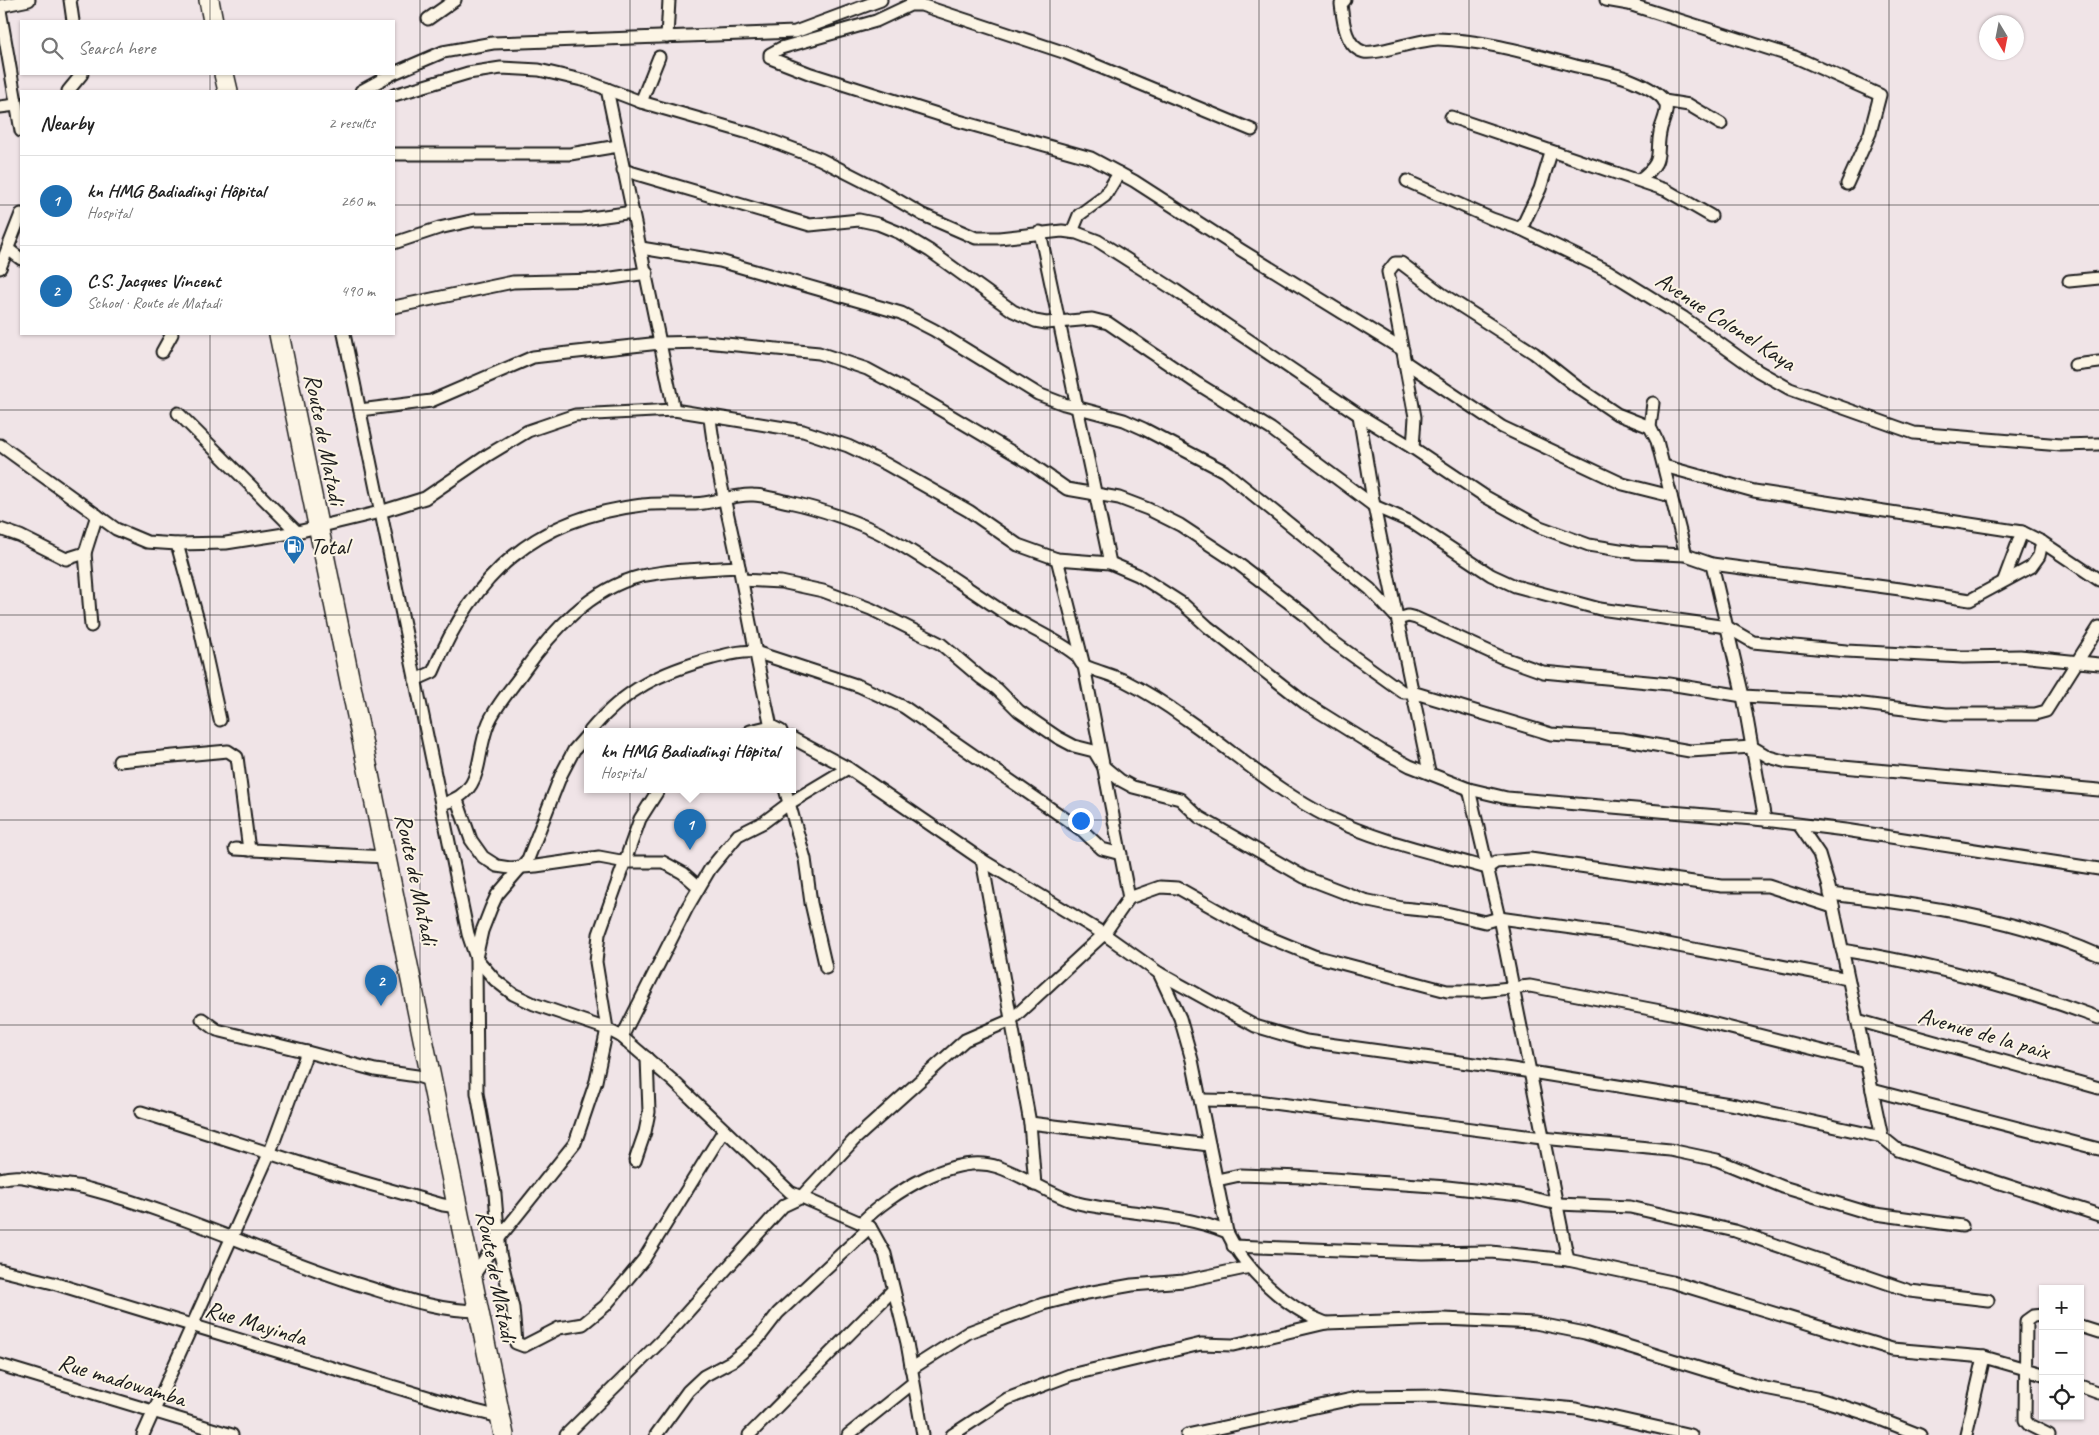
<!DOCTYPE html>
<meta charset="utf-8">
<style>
:root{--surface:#fff;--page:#f6f6f6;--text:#222;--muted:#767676;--line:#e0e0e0;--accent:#1f6fb2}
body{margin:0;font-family:Caveat,sans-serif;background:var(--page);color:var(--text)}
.controls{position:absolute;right:15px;bottom:15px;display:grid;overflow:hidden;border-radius:0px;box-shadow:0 1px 4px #0004}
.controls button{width:45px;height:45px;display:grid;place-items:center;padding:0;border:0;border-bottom:1px solid var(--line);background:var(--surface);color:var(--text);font:25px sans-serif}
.compass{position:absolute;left:1979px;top:15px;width:45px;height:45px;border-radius:50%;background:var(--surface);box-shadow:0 1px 4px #0004;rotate:170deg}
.you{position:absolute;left:1080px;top:820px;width:18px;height:18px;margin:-12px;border:4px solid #fff;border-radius:50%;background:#1a73e8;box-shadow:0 0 0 8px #1a73e833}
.badge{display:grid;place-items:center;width:32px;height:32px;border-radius:50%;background:var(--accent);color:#fff;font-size:16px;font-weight:700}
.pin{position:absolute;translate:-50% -41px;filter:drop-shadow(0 1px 2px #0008)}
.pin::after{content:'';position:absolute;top:26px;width:18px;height:15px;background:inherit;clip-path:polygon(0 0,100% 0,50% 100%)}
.popup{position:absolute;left:584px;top:728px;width:212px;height:65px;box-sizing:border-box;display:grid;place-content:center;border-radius:0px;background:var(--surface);filter:drop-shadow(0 1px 4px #0005);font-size:16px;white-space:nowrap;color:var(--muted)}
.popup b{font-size:19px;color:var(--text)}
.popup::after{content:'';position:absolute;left:50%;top:100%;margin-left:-10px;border:10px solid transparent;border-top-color:var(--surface)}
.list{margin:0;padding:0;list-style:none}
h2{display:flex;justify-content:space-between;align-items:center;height:65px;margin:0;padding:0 20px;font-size:21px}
h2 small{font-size:16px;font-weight:400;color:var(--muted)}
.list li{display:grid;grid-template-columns:32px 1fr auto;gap:15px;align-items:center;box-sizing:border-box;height:90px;padding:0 20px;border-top:1px solid var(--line)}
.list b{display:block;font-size:19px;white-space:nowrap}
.list p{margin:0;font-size:16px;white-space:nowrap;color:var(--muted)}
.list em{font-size:16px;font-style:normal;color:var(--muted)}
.icon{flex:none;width:28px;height:28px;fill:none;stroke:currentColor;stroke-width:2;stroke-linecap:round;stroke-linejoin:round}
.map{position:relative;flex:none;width:2099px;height:1435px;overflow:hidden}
.search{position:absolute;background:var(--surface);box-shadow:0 1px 4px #0004;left:20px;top:20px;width:375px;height:55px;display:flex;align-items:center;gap:12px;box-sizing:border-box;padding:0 18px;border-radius:0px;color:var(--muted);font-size:19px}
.panel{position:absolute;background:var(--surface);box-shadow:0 1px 4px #0004;left:20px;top:90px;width:375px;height:245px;border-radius:0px}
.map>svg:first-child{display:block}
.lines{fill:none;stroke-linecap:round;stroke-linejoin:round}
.minor-casing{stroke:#1c1c1c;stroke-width:15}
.trunk-casing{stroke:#1c1c1c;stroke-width:22}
.minor{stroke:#fcf5e5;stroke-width:11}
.trunk{stroke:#fcf5e5;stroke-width:19}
.grid{fill:none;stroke:#1c1c1c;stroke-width:1;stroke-opacity:0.55}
.labels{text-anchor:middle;stroke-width:4;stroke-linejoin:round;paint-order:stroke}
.street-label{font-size:24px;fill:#1c1c1c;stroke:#fcf5e5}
.poi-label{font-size:24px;fill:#1c1c1c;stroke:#fcf5e5;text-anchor:start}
</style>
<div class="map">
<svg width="2099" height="1435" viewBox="0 0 2099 1435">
<rect width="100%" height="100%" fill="#f0e4e7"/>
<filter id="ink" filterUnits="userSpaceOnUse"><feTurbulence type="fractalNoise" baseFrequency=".02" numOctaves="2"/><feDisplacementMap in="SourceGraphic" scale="10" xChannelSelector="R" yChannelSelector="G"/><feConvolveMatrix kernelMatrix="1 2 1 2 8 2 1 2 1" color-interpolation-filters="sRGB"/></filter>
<g filter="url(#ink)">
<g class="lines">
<g class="minor-casing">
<g id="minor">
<polyline points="70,0 73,21"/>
<path d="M1345 0 1341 4C1343 20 1345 47 1364 52 1376 55 1420 39 1438 39 1485 40 1531 54 1576 66 1594 70 1614 73 1631 80 1641 84 1659 92 1665 102 1669 109 1663 121 1661 128 1654 155 1667 159 1639 180"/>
<polyline points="1606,0 1629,4 1795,57 1880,95 1870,133 1847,184"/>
<polyline points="0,6 29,0"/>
<polyline points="0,10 21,131"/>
<polyline points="428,19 455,0"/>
<polyline points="667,37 669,0"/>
<polyline points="394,73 443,52 493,43 795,32 881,0"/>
<polyline points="607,89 674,410"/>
<polyline points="68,91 82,74"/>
<polyline points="361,91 392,74"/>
<polyline points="394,95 468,73 501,68 539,70 586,81 641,102 759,136 820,159 877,188 923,215 976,238 999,238 1062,231 1077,233 1098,241 1175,290 1359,415 1413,448 1486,497 1540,527 1589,545 1638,553 1686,555 1712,564 1900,589 1970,600 2031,567 2039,556 2042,542"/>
<polyline points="1664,101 1689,105 1721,124"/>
<polyline points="641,102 659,57"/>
<polyline points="0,107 16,105"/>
<polyline points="1451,117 1666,190 1711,216"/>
<polyline points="1252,130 1066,53 921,5 910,5 876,21 781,48 770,54 770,58 811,74 959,121 1091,158 1134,181 1241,250 1403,350"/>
<polyline points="394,154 570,154 618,146"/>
<polyline points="623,170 810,225 859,220 878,224 900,233 930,251 1013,311 1035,321 1046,323 1092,319 1108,323 1198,384 1271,429 1374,506 1411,522 1491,575 1515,586 1600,609 1727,627 1753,642 1846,651 1963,657 2020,656 2099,664"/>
<polyline points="1407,181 1492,219 1521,229 1608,271 1684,318 1758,371 1790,389 1914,433 2061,445 2099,444"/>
<polyline points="1521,229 1540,189 1551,153"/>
<polyline points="1040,232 1110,563"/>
<polyline points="1072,232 1079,215 1105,196 1119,173"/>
<polyline points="394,243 439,228 475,220 583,219 633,212"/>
<polyline points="641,248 720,261 901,313 934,330 1038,394 1064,404 1124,420 1144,429 1224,471 1370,589 1398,619 1408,616 1416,618 1501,657 1543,672 1669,684 1743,696 1838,701 1946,714 2035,714 2046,711 2099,627"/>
<polyline points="8,249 21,259"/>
<polyline points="0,268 21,214"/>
<polyline points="2069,281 2099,278"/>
<polyline points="394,307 513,282 598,280 647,273"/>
<polyline points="344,334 468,934 476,958 495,980 513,994 534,1004 607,1029 622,1037 672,1080 790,1192 870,1227 885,1254 907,1343 923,1435"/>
<polyline points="162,352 172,334"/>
<polyline points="1405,362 1502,427 1623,484 1671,496"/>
<polyline points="2075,365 2099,362"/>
<polyline points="1653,403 1650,427 1657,441 1686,555"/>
<polyline points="360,410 431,401 533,357 559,354 660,343 705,342 819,353 867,369 919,397 1027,461 1067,489 1119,498 1148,509 1180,525 1236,562 1305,615 1328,638 1403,692 1412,692 1551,734 1621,739 1690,751 1752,747 1769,757 1787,762 2099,790"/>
<polyline points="178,413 297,532"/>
<polyline points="1359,415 1374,506 1429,772"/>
<path d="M710 418C716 473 732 527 742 582 752 632 761 682 772 731"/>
<polyline points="0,445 116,529 147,542 177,544 226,543 297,532 380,512 425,498 488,455 528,431 575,415 674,410 803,431 848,446 886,464 969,511 1018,545 1057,559 1110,563 1138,575 1183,604 1208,627 1305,703 1382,751 1410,766 1469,789 1507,798 1765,820 1845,830 2099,869"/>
<polyline points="1413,448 1415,417 1389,277 1388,272 1395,263 1401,263 1442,294 1534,353 1577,387 1617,414 1650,427"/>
<polyline points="1664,466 1754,491 2022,532 2042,542 2099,580"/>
<polyline points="0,529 20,536 66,559 85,553"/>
<polyline points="177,544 199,624 220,720"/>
<polyline points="1712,564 1743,696 1765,820"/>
<polyline points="742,580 781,582 823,591 871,609 941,644 981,678 997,689 1019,711 1057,737 1074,746 1094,751 1103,766 1120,780 1133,787 1180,799 1199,817 1304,877 1364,900 1402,908 1442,912 1485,922 1499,918 1616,934 1848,979"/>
<polyline points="2004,580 2022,532"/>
<polyline points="91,626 85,553 97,515"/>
<path d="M415 680 433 672C474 574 534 518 642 505 663 502 684 506 704 503 720 501 736 494 753 495 764 495 777 500 789 502 818 508 862 523 887 537 927 559 964 586 1002 611 1022 625 1059 640 1076 655 1079 658 1080 663 1083 665 1087 668 1115 676 1123 680 1145 691 1167 705 1186 719 1234 752 1276 791 1328 817 1377 841 1434 853 1487 868L1496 862 1530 859 1722 886H1768L1833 907"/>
<path d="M590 731C625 689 661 672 713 658 727 655 741 650 755 652L859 686 904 707 1083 831 1102 849 1121 854"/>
<polyline points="750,731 771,726 781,731"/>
<polyline points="588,734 574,750 561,775 528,859 497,895 491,908 482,931 476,958 477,1093 495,1194 500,1254 513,1308 516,1343 524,1346 559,1328 583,1324 605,1306 644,1259 724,1130"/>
<polyline points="792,738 848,768 982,860 1104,934 1159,973 1255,1026 1306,1041 1512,1069 1736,1105 1882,1137 1829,887 1819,854 1799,825"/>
<polyline points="119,761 228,751 237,757 249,850"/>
<polyline points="785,789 805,859 811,903 826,968"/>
<polyline points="1469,789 1499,918 1568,1260"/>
<polyline points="457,800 471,840 483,857 497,866 510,868 536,866 599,857 626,862 663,862 683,873 699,887"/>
<path d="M442 804C487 792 474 756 489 722 497 704 512 688 523 672 552 631 590 589 641 576 673 569 707 569 739 567"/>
<polyline points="235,849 386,857"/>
<polyline points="982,860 1030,1123 1035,1185"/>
<path d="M1830 894C1924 905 2012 917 2099 955"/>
<polyline points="1129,898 1160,887 1178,888 1258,933 1314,956 1447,991 1480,991 1530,986 1671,1013 1866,1062"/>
<path d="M1842 950C1930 964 2016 987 2099 1018"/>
<polyline points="1159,973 1180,1018 1192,1060 1227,1232"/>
<polyline points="202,1019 217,1030 307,1052"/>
<polyline points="1857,1020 2099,1088"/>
<polyline points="622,1037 687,908 710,869 738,835 764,822 788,804 848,768"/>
<polyline points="1872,1090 2099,1149"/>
<polyline points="1201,1100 1257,1101 1542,1138 1670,1150 1717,1160 1783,1187 1869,1213 1962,1226"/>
<polyline points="141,1112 331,1173 443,1205 458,1207"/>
<polyline points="1030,1123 1209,1145"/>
<polyline points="1882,1137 1898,1150 2099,1215"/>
<polyline points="635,1161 645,1132 649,1112 647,1058"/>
<path d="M0 1179C20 1173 32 1180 52 1183 64 1185 77 1185 89 1189 181 1213 267 1255 357 1284 397 1296 437 1311 479 1311"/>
<polyline points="1217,1180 1240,1175 1304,1177 1447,1187 1519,1195 1558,1204 1630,1207 1735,1231 1910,1291 1988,1300"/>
<path d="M862 1222C890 1194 955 1152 998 1167 1025 1176 1050 1195 1078 1203 1128 1215 1179 1212 1227 1232 1245 1270 1287 1309 1326 1323L1443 1319 1535 1323 1585 1333 1760 1387 1816 1398 1864 1413 1920 1435"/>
<polyline points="1233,1246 1422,1253 1491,1252 1568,1260 1672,1282 1892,1349 1984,1357 2043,1374"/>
<polyline points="0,1270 53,1283 464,1408 500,1417"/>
<polyline points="472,1278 499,1238 575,1143 596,1081 607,1029 596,962 599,934 640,819 659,789"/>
<polyline points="2043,1315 2033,1316 2026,1321 2025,1420 2029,1425 2049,1435"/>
<polyline points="2080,1326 2099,1332"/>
<polyline points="0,1365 232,1435"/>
<polyline points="911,1369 969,1332 1043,1304 1087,1293 1132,1285 1184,1281 1250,1267"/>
<polyline points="2080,1386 2099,1393"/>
<polyline points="143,1435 270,1152 307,1052 375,1070 417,1076 432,1081"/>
<polyline points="566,1435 665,1337 783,1206 800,1198 854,1140 965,1040 1011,1020 1104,934 1129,898 1084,666 1057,559"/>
<polyline points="656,1435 688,1391 704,1376 732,1361 758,1339 778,1313 870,1227"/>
<polyline points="749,1435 892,1291"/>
<polyline points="848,1435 913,1383"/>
<polyline points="952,1435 1007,1399 1070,1375 1201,1344 1233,1345 1326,1323"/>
<polyline points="1187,1435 1361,1397 1438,1396 1576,1409 1691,1435"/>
<polyline points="1966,1435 1984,1357"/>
</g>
</g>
<g class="trunk-casing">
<g id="trunk">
<polyline points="209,0 213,21"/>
<polyline points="224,74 228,91"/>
<polyline points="279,334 504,1435"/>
</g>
</g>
<use href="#minor" class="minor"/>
<use href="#trunk" class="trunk"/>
</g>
</g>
<path class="grid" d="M210 0V21M420 0V1435M630 0V1435M840 0V1435M1050 0V1435M1259 0V1435M1469 0V1435M1679 0V1435M1889 0V1435M210 74V91M0 205H21M394 205H2099M210 334V1435M0 410H2099M0 615H2099M0 820H2099M0 1025H2099M0 1230H2099"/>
<defs>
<g id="fuel-pin" transform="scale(1.125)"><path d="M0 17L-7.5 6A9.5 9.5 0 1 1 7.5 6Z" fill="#1f6fb2" stroke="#fcf5e5"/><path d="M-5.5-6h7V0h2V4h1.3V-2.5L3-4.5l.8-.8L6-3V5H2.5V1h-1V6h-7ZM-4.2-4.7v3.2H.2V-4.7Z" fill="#fff"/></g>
</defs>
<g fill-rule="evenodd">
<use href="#fuel-pin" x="294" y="546"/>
</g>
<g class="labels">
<g class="street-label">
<text transform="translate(1726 321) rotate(33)" y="8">Avenue Colonel Kaya</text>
<text transform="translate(325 439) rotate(79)" y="8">Route de Matadi</text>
<text transform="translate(417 879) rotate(78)" y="8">Route de Matadi</text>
<text transform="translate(1984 1033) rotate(16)" y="8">Avenue de la paix</text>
<text transform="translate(497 1276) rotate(79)" y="8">Route de Matadi</text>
<text transform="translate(256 1323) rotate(17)" y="8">Rue Mayinda</text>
<text transform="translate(122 1380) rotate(17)" y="8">Rue madowamba</text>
</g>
<g class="poi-label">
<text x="310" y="554">Total</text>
</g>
</g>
</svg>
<div class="controls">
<button>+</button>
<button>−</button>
<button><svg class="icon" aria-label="locate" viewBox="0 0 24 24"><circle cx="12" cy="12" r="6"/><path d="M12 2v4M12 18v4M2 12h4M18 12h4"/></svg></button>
</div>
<svg class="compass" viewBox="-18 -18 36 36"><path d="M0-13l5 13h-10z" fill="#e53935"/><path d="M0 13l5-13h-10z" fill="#767676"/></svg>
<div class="you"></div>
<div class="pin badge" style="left:690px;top:850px">1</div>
<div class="popup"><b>kn HMG Badiadingi Hôpital</b>Hospital</div>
<div class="pin badge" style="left:381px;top:1006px">2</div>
<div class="search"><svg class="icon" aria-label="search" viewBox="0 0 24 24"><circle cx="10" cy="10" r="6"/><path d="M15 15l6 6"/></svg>Search here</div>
<section class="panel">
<h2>Nearby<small>2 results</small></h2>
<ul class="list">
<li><span class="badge">1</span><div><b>kn HMG Badiadingi Hôpital</b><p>Hospital</p></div><em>260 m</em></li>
<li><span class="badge">2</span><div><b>C.S. Jacques Vincent</b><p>School · Route de Matadi</p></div><em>490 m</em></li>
</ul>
</section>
</div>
